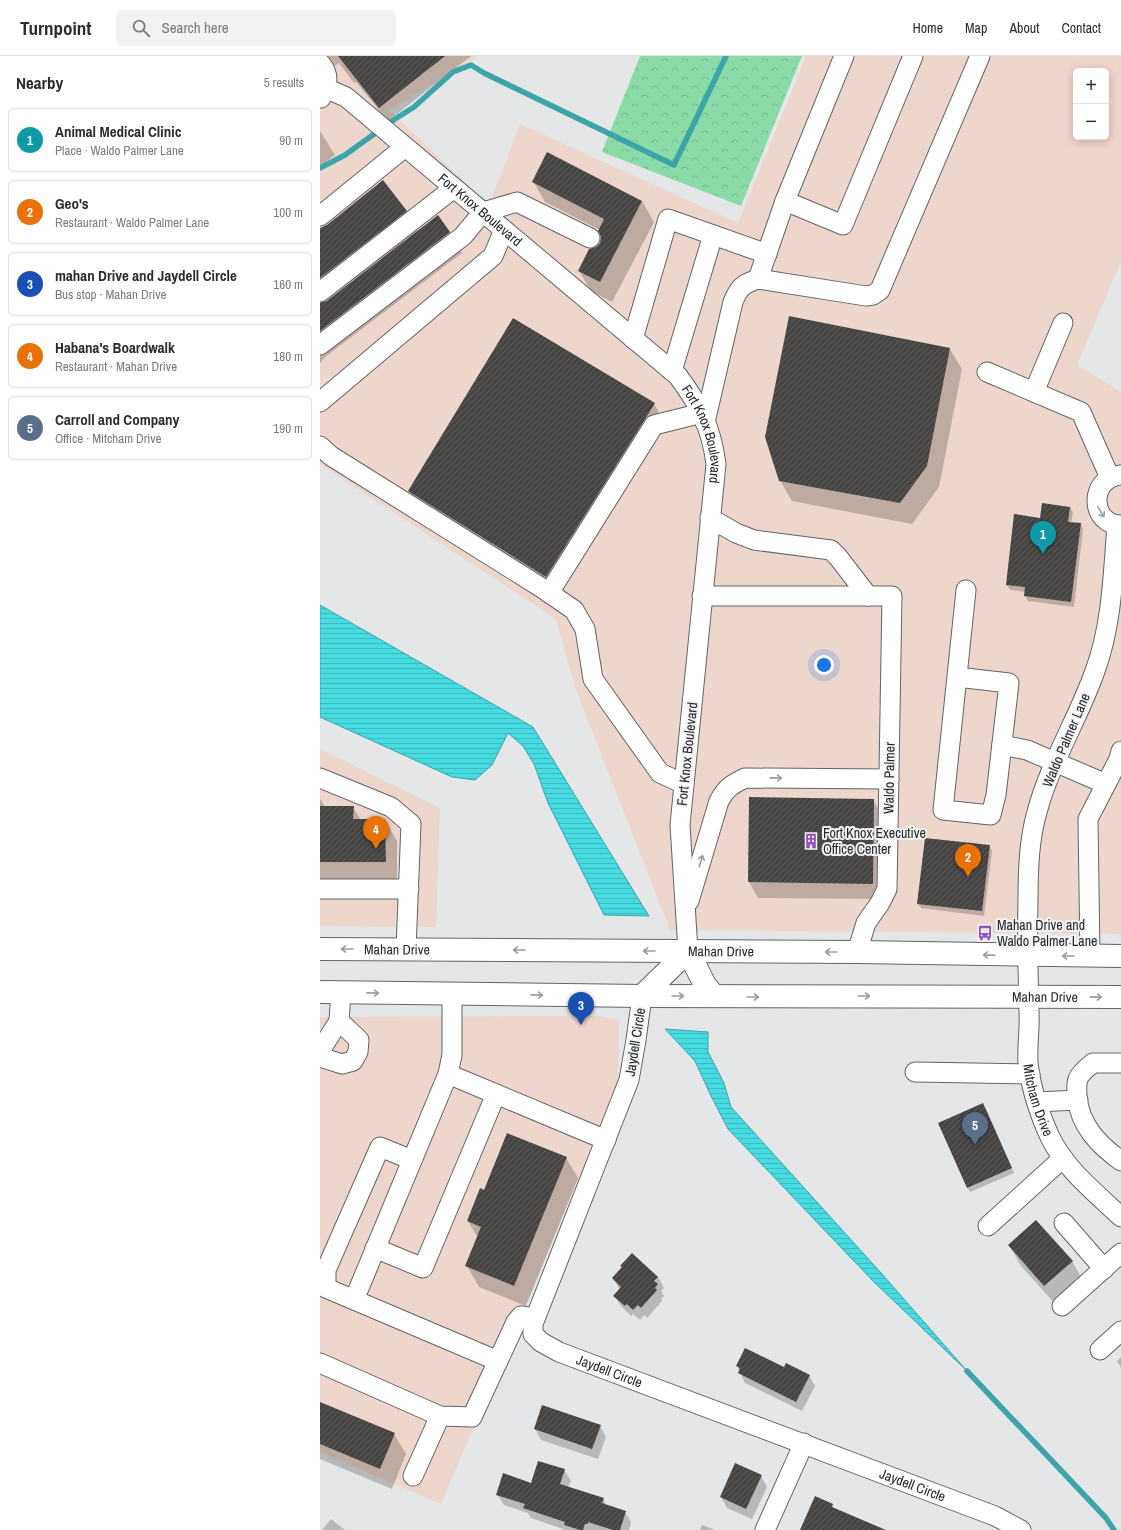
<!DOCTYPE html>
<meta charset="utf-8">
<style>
:root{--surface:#fff;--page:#f2f2f3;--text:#2b2b33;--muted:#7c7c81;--line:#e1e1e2;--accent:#944fc3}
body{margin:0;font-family:"Archivo Narrow",sans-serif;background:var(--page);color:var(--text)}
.controls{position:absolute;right:12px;top:12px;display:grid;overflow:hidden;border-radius:6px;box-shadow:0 2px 10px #0003}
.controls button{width:36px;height:36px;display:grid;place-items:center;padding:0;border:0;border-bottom:1px solid var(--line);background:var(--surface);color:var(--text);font:20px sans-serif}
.you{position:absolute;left:504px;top:609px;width:14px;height:14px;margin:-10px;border:3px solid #fff;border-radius:50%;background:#1a73e8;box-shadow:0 0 0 6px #1a73e833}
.badge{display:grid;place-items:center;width:26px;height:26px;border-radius:50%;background:var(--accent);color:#fff;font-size:13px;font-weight:700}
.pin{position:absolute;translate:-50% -33px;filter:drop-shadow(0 1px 2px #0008)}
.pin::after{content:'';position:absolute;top:21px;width:14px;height:12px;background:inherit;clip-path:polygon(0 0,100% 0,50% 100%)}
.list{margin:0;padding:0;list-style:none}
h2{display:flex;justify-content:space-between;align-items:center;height:52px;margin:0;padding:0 16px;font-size:17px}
h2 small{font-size:13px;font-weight:400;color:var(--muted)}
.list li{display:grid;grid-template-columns:26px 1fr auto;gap:12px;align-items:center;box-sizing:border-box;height:64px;margin:0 8px 8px;padding:0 8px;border:1px solid var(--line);border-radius:6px}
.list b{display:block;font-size:15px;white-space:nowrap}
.list p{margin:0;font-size:13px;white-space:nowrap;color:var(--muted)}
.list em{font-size:13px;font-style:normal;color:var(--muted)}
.icon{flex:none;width:22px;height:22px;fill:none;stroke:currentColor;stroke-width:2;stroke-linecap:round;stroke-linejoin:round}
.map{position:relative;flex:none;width:801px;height:1474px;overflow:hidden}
header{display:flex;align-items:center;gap:24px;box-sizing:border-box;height:56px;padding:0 20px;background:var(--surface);border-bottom:1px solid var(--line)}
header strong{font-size:19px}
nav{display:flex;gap:22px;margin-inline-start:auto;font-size:14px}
.search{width:280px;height:36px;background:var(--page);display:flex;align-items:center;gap:10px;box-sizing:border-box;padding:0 14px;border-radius:6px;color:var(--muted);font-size:15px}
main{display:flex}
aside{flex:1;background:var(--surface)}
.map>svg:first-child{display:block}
.commercial{fill:#edd6cb;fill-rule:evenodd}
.forest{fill:url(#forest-crowns)}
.water{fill:url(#water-rules);stroke:#3da5aa}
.shadow{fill:#0003}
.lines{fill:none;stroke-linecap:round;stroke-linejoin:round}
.stream{stroke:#3da5aa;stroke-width:5.5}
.building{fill:url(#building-hatch)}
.minor-casing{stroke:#626466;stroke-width:21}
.major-casing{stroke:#626466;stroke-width:24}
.minor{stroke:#fff;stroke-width:19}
.major{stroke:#fff;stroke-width:22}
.oneway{stroke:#9e9e9f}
.labels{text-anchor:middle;stroke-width:4;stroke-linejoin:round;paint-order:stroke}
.street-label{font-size:14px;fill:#272829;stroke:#f1f3f5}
.poi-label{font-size:14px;fill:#272829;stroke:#f1f3f5;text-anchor:start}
</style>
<header>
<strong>Turnpoint</strong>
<div class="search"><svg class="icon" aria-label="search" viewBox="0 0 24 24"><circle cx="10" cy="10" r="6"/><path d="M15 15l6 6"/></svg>Search here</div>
<nav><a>Home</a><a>Map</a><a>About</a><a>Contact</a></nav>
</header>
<main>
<aside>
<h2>Nearby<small>5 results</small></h2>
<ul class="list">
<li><span class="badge" style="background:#0f9aa8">1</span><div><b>Animal Medical Clinic</b><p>Place · Waldo Palmer Lane</p></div><em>90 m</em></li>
<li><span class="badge" style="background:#e8710a">2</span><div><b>Geo's</b><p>Restaurant · Waldo Palmer Lane</p></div><em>100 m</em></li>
<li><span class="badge" style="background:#1a4fb4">3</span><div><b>mahan Drive and Jaydell Circle</b><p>Bus stop · Mahan Drive</p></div><em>160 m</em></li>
<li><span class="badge" style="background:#e8710a">4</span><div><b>Habana's Boardwalk</b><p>Restaurant · Mahan Drive</p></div><em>180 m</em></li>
<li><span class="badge" style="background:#5c6f8a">5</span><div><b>Carroll and Company</b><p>Office · Mitcham Drive</p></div><em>190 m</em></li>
</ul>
</aside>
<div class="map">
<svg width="801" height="1474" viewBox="0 0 801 1474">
<defs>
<pattern id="forest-crowns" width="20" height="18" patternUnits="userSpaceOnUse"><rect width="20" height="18" fill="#8adba7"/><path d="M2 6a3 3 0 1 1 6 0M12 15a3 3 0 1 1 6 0" fill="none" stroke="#77bc90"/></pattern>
<pattern id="water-rules" width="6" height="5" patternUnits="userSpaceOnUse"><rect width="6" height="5" fill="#46dae1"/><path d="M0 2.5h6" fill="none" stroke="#3dbbc1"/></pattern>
<pattern id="building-hatch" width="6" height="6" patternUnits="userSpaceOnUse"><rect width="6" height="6" fill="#474444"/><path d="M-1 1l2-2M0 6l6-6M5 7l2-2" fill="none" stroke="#5f5c5d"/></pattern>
</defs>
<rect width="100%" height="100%" fill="#e4e6e8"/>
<g class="commercial">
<path d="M0 0H159L69 54 169 149 200 68 418 167 486 0H801V205L757 309 801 336V878L350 874 255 631 236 563 0 408ZM756 15H786V81H756Z"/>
<polygon points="0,693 120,752 116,871 0,870"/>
<polygon points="278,960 299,964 298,1030 121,1448 0,1396 0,961"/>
</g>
<polygon class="forest" points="320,0 482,0 421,150 282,96"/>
<g class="water">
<polygon points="0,549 213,671 329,860 284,859 228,747 214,708 203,690 188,677 172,709 155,724 132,721 0,661"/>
<polygon points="345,973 388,976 388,996 404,1027 411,1051 562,1218 647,1315 553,1225 408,1073 391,1040 375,1005"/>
</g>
<g class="shadow">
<polygon points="3,0 151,0 68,65 36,26 34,27 19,7 13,11"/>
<polygon points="0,75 15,99 0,110"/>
<polygon points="213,125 322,145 334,166 292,246 271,235 259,215 281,188 282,181 280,174 225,146"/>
<polygon points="86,155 98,175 130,176 142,197 5,301 0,307 0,174 7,169"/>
<polygon points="630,293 642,313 619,431 592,468 472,445 460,424"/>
<polygon points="334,348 346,369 238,542 101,456 89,435"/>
<polygon points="750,451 753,456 751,467 761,468 763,473 754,551 708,545 705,540 705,536 690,534 687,529 721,463"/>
<polygon points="430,742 553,744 563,760 562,843 438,842 429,826"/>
<polygon points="0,743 5,751 33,751 41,764 65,764 77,785 77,826 0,826"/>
<polygon points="669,790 672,795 664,860 601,852 598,847"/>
<polygon points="666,1053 694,1117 650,1136 647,1131"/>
<polygon points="246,1102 258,1122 206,1250 159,1231 147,1210 158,1182 148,1165 165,1135"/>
<polygon points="689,1189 752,1205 764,1226 737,1250 701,1210"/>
<polygon points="301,1210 338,1221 344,1232 341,1235 344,1240 341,1243 342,1245 327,1262 324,1259 320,1264 313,1258 311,1260 301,1250 295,1240 300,1234 293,1222 303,1212"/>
<polygon points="801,1301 801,1312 797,1305"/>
<polygon points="417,1310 464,1313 489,1319 495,1330 482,1355 425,1327"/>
<polygon points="0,1347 74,1378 86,1398 72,1433 0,1403"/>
<polygon points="280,1370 286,1381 278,1403 221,1384 215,1373"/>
<polygon points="244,1414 251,1425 248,1432 283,1443 287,1450 305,1456 311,1466 309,1474 246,1474 211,1462 208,1457 184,1449 177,1438 212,1428"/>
<polygon points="441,1420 447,1431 432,1463 407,1452 401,1441"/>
<polygon points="11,1463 25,1474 2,1474"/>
<polygon points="382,1469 395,1474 380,1474"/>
</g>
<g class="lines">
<g class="stream">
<polyline points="0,112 25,99 75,63 94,51 133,16 151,9 164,17 354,109 406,0"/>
<polyline points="647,1315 786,1462 794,1474"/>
</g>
</g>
<g class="building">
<polygon points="18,0 125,0 59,52"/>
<polygon points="227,96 322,145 280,226 258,215 269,193 276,191 280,187 281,181 278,175 284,163 212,126"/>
<polygon points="63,124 87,155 0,222 0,172 7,169"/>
<polygon points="118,159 130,176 0,275 0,247 7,245"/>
<polygon points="469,260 630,292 607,410 580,447 459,425 445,381"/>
<polygon points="193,262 335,347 226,521 88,435"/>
<polygon points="722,447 750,451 748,466 761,467 751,546 704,540 705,531 686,529 694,458 720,462"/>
<polygon points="429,741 554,743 553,828 428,826"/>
<polygon points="0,750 34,750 33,763 65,763 66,806 0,806"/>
<polygon points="605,782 670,789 662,855 597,848"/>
<polygon points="663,1047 692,1112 647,1132 618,1067"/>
<polygon points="187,1077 247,1101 194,1230 145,1210 161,1171 147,1165 160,1132 164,1134"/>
<polygon points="716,1164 753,1205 724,1230 688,1189"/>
<polygon points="312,1197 338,1221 334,1225 338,1228 335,1232 337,1234 321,1252 318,1249 313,1254 307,1248 305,1250 293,1240 301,1231 292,1222 302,1211 300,1210"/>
<polygon points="425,1292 464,1311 466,1307 490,1319 476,1346 418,1317 420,1312 416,1310"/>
<polygon points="0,1346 75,1377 60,1413 0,1388"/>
<polygon points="222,1349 281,1369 272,1393 214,1373"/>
<polygon points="218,1405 245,1413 240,1428 284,1442 282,1447 306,1455 300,1474 293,1474 268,1466 268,1468 265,1468 263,1474 260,1474 244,1469 245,1466 203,1452 205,1448 176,1439 183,1417 211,1427"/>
<polygon points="415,1407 442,1419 426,1453 400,1441"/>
<polygon points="495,1440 513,1448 512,1451 566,1474 480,1474"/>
</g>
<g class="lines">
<g class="minor-casing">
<g id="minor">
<path d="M0 7C10 18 8 30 1 42"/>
<path id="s1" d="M5 32 26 41 358 320C380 350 391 370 396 408L360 769 368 895"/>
<polyline points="465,145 523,169 593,0"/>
<polyline points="0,160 85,91"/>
<polyline points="438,223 465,145 524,0"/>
<polyline points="0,236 134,132"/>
<polyline points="313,283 348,163 447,198"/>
<polyline points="0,289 143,180 163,156 197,146 270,182"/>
<polyline points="352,315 393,179"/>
<polyline points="667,316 761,356 790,422"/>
<polyline points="714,336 743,267"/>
<polyline points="0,346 173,200 184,174"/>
<path d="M385 366 413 246C419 231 423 228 438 223L546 240 553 239 560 234 660 0"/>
<polyline points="0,390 11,400 222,532 254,554 265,573 273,623 340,717 364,728"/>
<path d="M801 419C768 422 770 469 801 469"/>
<polyline points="390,462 416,477 434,484 511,494 518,501 548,540"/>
<path id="s2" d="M797 469C793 519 792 569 775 615 758 663 730 707 717 756 709 784 708 814 708 844 707 881 708 918 709 955 710 972 707 990 708 1007 711 1033 719 1057 730 1081 746 1114 775 1136 801 1161"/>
<polyline points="229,537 334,369 382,357"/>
<polyline points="382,540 572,540 567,833 560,847 546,867 537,896"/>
<polyline points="637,621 689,627 676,739 671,759 623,754 646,534"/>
<polyline points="682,689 707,694 786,728"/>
<polyline points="0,722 71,751 91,768 86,893"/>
<polyline points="0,833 89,833"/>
<path d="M369 845 399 745C407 731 411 729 425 722L569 723"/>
<polyline points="770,900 768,763 799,703 801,695"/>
<path id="s3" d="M322 940 316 984 309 1024 213 1268V1278L221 1286 239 1296 675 1460 701 1474"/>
<polyline points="0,995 19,965 21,936"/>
<polyline points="0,1001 22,1008 33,1005 38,996 39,984 19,965"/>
<path d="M801 1007H773C768 1011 760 1017 758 1023 756 1028 757 1036 757 1041 760 1070 779 1089 801 1105"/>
<polyline points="595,1016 710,1018"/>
<polyline points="128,1018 286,1084"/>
<polyline points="717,1046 758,1044"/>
<polyline points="92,1104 60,1091 6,1214 6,1232 178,1305"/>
<polyline points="744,1167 784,1213"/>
<polyline points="668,1170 743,1102"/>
<polyline points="55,1192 103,1212 176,1038"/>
<polyline points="34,1244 128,1018 132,999 132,938"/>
<polyline points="742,1250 801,1197"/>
<polyline points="780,1294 801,1275"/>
<polyline points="0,1307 120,1360 152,1361 196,1266 201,1260 215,1262"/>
<polyline points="93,1420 120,1360"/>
<polyline points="445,1474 484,1387"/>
</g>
</g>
<g class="major-casing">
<g id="major">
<path id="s4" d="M0 893 537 896 801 900"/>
<polyline points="368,895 385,929 394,940"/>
<path id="s5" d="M0 936 322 940 801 941"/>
<polyline points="322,940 368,895"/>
</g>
</g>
<use href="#minor" class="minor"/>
<use href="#major" class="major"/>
</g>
<defs><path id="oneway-shaft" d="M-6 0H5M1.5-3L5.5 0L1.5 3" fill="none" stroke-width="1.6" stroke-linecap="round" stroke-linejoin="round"/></defs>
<g class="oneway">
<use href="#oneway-shaft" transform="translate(781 456) rotate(58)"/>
<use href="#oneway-shaft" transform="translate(456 722) rotate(1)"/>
<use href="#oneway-shaft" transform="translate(381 805) rotate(-73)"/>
<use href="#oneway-shaft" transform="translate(27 893) rotate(-180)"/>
<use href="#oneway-shaft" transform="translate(199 894) rotate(-180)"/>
<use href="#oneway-shaft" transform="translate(329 895) rotate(-180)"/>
<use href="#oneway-shaft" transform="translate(511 896) rotate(-180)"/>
<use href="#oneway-shaft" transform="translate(669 899) rotate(-179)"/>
<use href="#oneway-shaft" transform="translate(748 900) rotate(-180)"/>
<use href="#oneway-shaft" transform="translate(53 937) rotate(1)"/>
<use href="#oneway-shaft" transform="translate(217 939) rotate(1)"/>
<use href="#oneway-shaft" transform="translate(358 940)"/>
<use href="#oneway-shaft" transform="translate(544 940)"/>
<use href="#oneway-shaft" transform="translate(433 941)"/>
<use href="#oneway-shaft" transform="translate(776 941) rotate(1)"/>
</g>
<defs>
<g id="building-bare" transform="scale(1.2)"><path d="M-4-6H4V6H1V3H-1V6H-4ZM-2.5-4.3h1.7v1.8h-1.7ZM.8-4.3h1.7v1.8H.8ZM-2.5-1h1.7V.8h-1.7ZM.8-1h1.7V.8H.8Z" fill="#944fc3" stroke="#f1f3f5" stroke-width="2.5" paint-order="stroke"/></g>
<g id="bus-bare" transform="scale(1.2)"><path d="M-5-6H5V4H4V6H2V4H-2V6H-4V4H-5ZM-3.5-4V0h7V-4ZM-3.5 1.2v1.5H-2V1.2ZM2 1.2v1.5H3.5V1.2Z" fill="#944fc3" stroke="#f1f3f5" stroke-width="2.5" paint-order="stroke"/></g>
</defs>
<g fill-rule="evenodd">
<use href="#building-bare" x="491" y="785"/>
<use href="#bus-bare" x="665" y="877"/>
</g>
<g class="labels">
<g class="street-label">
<text dy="5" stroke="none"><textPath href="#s1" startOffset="198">Fort Knox Boulevard</textPath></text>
<text dy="5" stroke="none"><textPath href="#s1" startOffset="521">Fort Knox Boulevard</textPath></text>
<text transform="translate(746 684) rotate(-67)" y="5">Waldo Palmer Lane</text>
<text transform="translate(367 698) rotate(-84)" y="5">Fort Knox Boulevard</text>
<text transform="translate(569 722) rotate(-89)" y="5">Waldo Palmer</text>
<text dy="5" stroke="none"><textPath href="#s4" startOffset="77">Mahan Drive</textPath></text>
<text dy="5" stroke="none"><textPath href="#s4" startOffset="401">Mahan Drive</textPath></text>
<text dy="5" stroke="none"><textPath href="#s5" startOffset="725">Mahan Drive</textPath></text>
<text transform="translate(315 986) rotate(-81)" y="5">Jaydell Circle</text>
<text dy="5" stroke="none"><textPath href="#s2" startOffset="591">Mitcham Drive</textPath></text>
<text dy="5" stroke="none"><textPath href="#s3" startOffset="443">Jaydell Circle</textPath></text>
<text dy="5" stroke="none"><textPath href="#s3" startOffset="767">Jaydell Circle</textPath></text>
</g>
<g class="poi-label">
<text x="503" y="782">Fort Knox Executive<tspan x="503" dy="16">Office Center</tspan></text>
<text x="677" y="874">Mahan Drive and<tspan x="677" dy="16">Waldo Palmer Lane</tspan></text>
</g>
</g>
</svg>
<div class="controls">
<button>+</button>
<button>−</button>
</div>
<div class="you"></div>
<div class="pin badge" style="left:723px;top:498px;background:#0f9aa8">1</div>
<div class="pin badge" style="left:648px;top:821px;background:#e8710a">2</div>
<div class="pin badge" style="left:261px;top:969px;background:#1a4fb4">3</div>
<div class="pin badge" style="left:56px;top:793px;background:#e8710a">4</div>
<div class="pin badge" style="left:655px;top:1089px;background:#5c6f8a">5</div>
</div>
</main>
